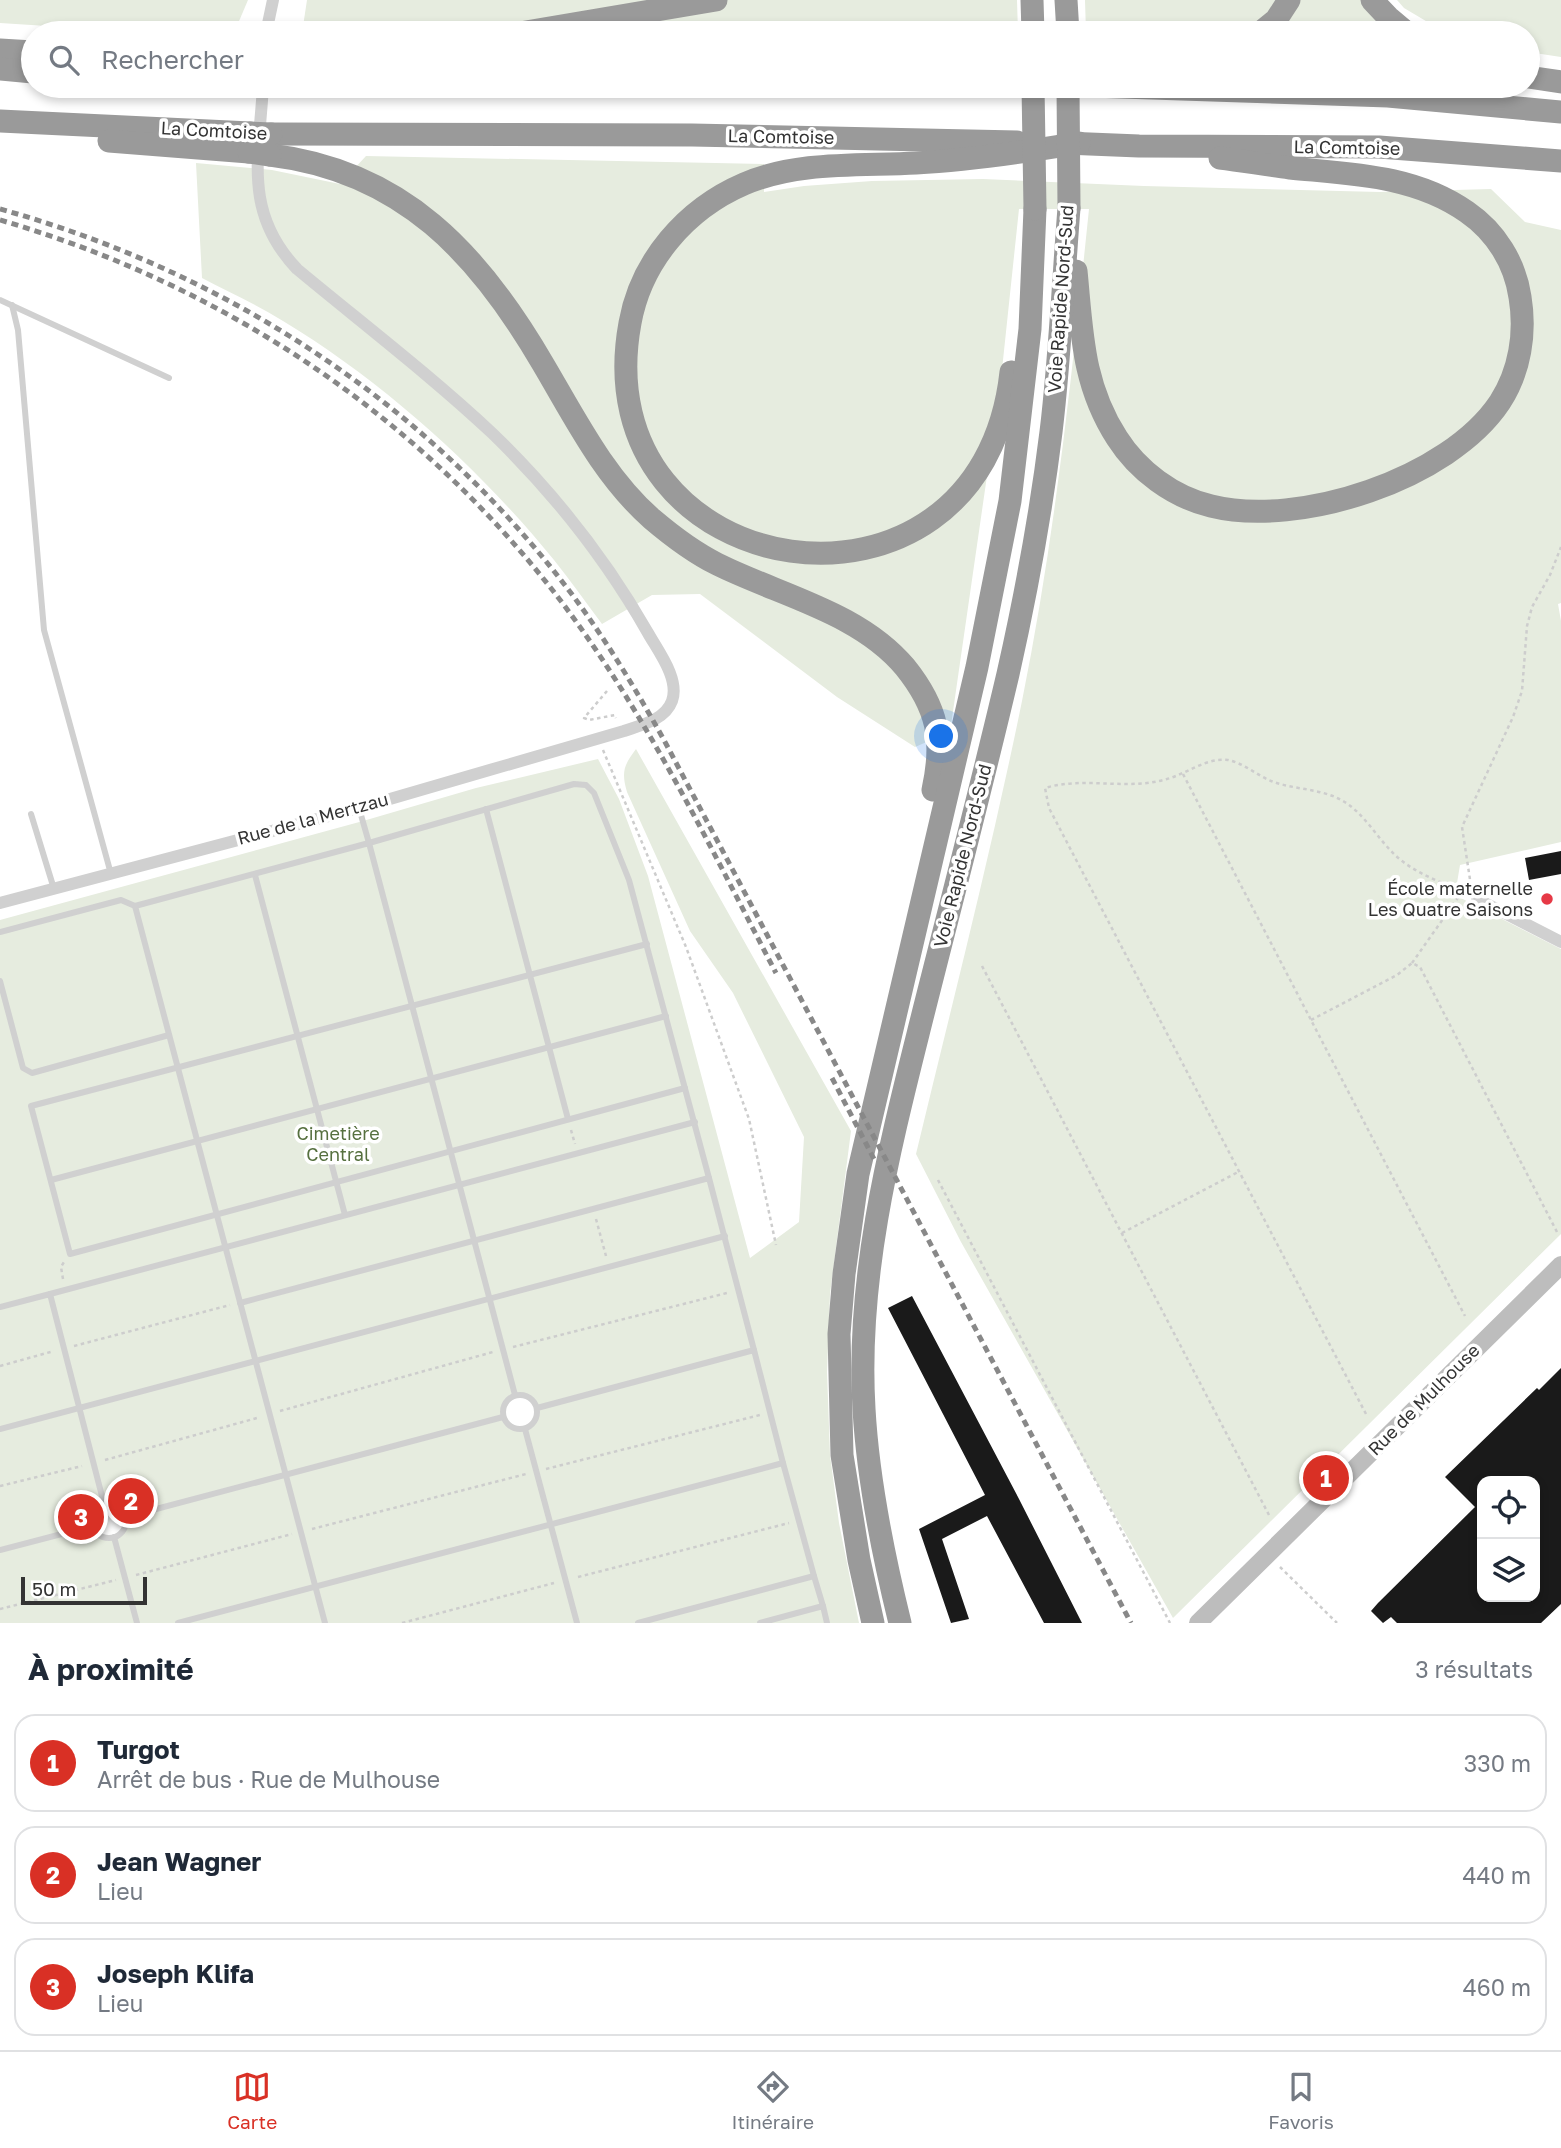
<!DOCTYPE html>
<html lang="fr">
<meta charset="utf-8">
<style>
:root{--surface:#fff;--page:#f2f2f3;--text:#1f2937;--muted:#747a83;--line:#e0e1e3;--accent:#d93025}
body{margin:0;font-family:"Golos Text",sans-serif;background:var(--page);color:var(--text)}
.controls{position:absolute;right:21px;bottom:21px;display:grid;overflow:hidden;border-radius:14px;box-shadow:0 4px 10px #0003}
.controls button{width:63px;height:63px;display:grid;place-items:center;padding:0;border:0;border-bottom:2px solid var(--line);background:var(--surface);color:var(--text);font:35px sans-serif}
.scale{position:absolute;left:21px;bottom:18px;width:126px;box-sizing:border-box;padding-left:7px;border:4px solid #333;border-top:0;font-size:19px;line-height:24px;white-space:nowrap;color:#333;-webkit-text-stroke:5px #fff;paint-order:stroke}
.you{position:absolute;left:942px;top:737px;width:24px;height:24px;margin:-18px;border:5px solid #fff;border-radius:50%;background:#1a73e8;box-shadow:0 0 0 10px #1a73e833}
.badge{display:grid;place-items:center;width:46px;height:46px;border-radius:50%;background:var(--accent);color:#fff;font-size:23px;font-weight:700}
.pin{position:absolute;translate:-50% -50%;border:4px solid #fff;box-shadow:0 2px 7px #0006}
.list{margin:0;padding:0;list-style:none}
h2{display:flex;justify-content:space-between;align-items:center;height:91px;margin:0;padding:0 28px;font-size:30px}
h2 small{font-size:23px;font-weight:400;color:var(--muted)}
.list li{display:grid;grid-template-columns:46px 1fr auto;gap:21px;align-items:center;box-sizing:border-box;height:98px;margin:0 14px 14px;padding:0 14px;border:2px solid var(--line);border-radius:21px}
.list b{display:block;font-size:26px;white-space:nowrap}
.list p{margin:0;font-size:23px;white-space:nowrap;color:var(--muted)}
.list em{font-size:23px;font-style:normal;color:var(--muted)}
.icon{flex:none;width:38px;height:38px;fill:none;stroke:currentColor;stroke-width:2;stroke-linecap:round;stroke-linejoin:round}
.map{position:relative;flex:none;width:1561px;height:1623px;overflow:hidden}
.search{position:absolute;background:var(--surface);box-shadow:0 4px 10px #0003;left:21px;right:21px;top:21px;height:77px;display:flex;align-items:center;gap:18px;box-sizing:border-box;padding:0 24px;border-radius:38px;color:var(--muted);font-size:26px}
.sheet{height:427px;background:var(--surface)}
nav{display:flex;justify-content:space-around;align-items:center;box-sizing:border-box;height:98px;border-top:2px solid var(--line);background:var(--surface);font-size:19px;color:var(--muted)}
nav a{display:grid;justify-items:center;gap:4px}
nav .on{color:var(--accent)}
.map>svg:first-child{display:block}
.green{fill:#e6ecdf;fill-rule:evenodd}
.building{fill:#1a1a1a;fill-rule:evenodd}
.lines{fill:none;stroke-linecap:round;stroke-linejoin:round}
.path{stroke:#cdcdcd;stroke-width:2.5;stroke-dasharray:3.5 3.5;stroke-linecap:butt}
.lane{stroke:#d0d0d0;stroke-width:6}
.street{stroke:#d0d0d0;stroke-width:12}
.secondary{stroke:#bdbdbd;stroke-width:18}
.highway{stroke:#9a9a9a;stroke-width:23}
.rail{stroke:#888;stroke-width:5;stroke-dasharray:7 5;stroke-linecap:butt}
.highway-bridge{stroke:#9a9a9a;stroke-width:23}
.poi-dot{fill:#e63946;stroke:#fff;stroke-width:2.5}
.labels{text-anchor:middle;stroke-width:7;stroke-linejoin:round;paint-order:stroke}
.street-label{font-size:18px;fill:#333;stroke:#fff}
.poi-label{font-size:18px;fill:#333;stroke:#fff;text-anchor:end}
.park-label{font-size:18px;fill:#56703f;stroke:#fff}
</style>
<div class="map">
<svg width="1561" height="1623" viewBox="0 0 1561 1623">
<rect width="100%" height="100%" fill="#fff"/>
<g class="green">
<polygon points="0,0 248,0 234,33 156,33 0,23"/>
<polygon points="307,0 1017,0 1018,33 302,33"/>
<polygon points="1085,0 1361,0 1392,33 1086,33"/>
<polygon points="1397,0 1561,0 1561,57 1528,52 1528,33 1446,33 1404,8"/>
<path d="M366 156 764 164V192L804 186 872 181 983 179 1144 186 1380 192 1491 189 1525 222 1561 230V603L1558 604 1561 621V842L1460 865 1455 895 1561 949V1234L1173 1618 961 1242 916 1154C952 1004 991 853 1022 701 1055 538 1072 374 1089 209H1019L1001 379 950 732 915 747 837 697 700 594 652 595 602 624C586 603 571 581 554 560 480 469 384 382 283 321 257 305 229 292 202 278L196 163 272 170 340 184Z"/>
<path d="M636 749 851 1131 830 1294 827 1372 830 1455 839 1523 859 1623H0V920L363 821 476 788 598 759 619 799 648 876 750 1258 799 1222 804 1137 733 993 690 931 627 792C621 772 624 765 636 749ZM524 1394C561 1416 509 1447 503 1414 500 1400 512 1395 524 1394ZM104 1504C147 1503 118 1557 96 1532 86 1521 94 1510 104 1504Z"/>
</g>
<g class="building">
<polygon points="1561,851 1561,874 1529,880 1525,858"/>
<polygon points="912,1296 1019,1499 1082,1623 1044,1623 987,1516 942,1539 969,1619 951,1623 919,1529 985,1495 888,1308"/>
<path d="M1561 1368V1604L1541 1623H1397L1391 1617 1383 1623 1371 1611 1378 1603 1475 1507 1445 1477 1537 1388 1539 1390ZM1482 1481H1535V1597H1482Z"/>
</g>
<g class="lines">
<g class="path">
<polyline points="607,691 584,718 589,720 615,715 616,718"/>
<polyline points="603,750 686,947 749,1119 776,1245"/>
<polyline points="1183,774 1465,1316"/>
<polyline points="1471,886 1462,827 1513,717 1522,691 1527,626 1532,607 1550,575 1561,547"/>
<polyline points="1412,963 1462,892"/>
<polyline points="982,966 1269,1515"/>
<polyline points="1311,1020 1397,975 1412,963 1420,967 1557,1232"/>
<polyline points="571,1130 575,1144"/>
<polyline points="938,1180 1170,1623"/>
<polyline points="596,1219 606,1256"/>
<polyline points="1122,1233 1240,1171"/>
<polyline points="63,1279 61,1267 64,1262"/>
<polyline points="74,1346 230,1305"/>
<polyline points="513,1347 727,1293"/>
<polyline points="0,1366 54,1351"/>
<polyline points="280,1411 493,1352"/>
<path d="M1366 1414 1049 808 1045 788C1085 776 1127 791 1167 779 1186 774 1207 757 1228 760 1243 763 1257 775 1271 781 1294 790 1321 788 1343 801 1364 813 1377 838 1395 855 1414 873 1441 882 1465 893"/>
<polyline points="105,1460 257,1418"/>
<polyline points="546,1469 760,1415"/>
<polyline points="0,1486 82,1466"/>
<polyline points="312,1529 526,1474"/>
<polyline points="1280,1567 1337,1623"/>
<polyline points="136,1575 292,1534"/>
<polyline points="578,1577 789,1523"/>
<polyline points="0,1609 116,1580"/>
<polyline points="402,1623 554,1583"/>
</g>
<g class="lane">
<polyline points="0,300 169,378"/>
<polyline points="12,305 18,330 44,630 111,874"/>
<polyline points="359,808 369,843 574,784 586,785 594,793 629,880 709,1178"/>
<polyline points="486,809 568,1119"/>
<polyline points="31,814 54,889"/>
<polyline points="255,875 345,1215"/>
<polyline points="0,932 121,900 135,906"/>
<polyline points="647,944 31,1106 70,1254 685,1088"/>
<polyline points="0,981 23,1068 32,1073 169,1035"/>
<polyline points="51,1180 666,1016"/>
<polyline points="50,1294 695,1122"/>
<polyline points="240,1303 709,1178 754,1350"/>
<polyline points="0,1307 50,1294 104,1504"/>
<circle cx="520" cy="1412" r="17"/>
<polyline points="537,1408 754,1350 783,1463"/>
<polyline points="0,1429 725,1236"/>
<polyline points="525,1429 577,1623"/>
<circle cx="109" cy="1521" r="17"/>
<polyline points="126,1517 503,1417"/>
<polyline points="114,1537 137,1623"/>
<polyline points="0,1550 92,1526"/>
<polyline points="178,1623 783,1463 814,1576"/>
<polyline points="325,1623 135,906 369,843 515,1395"/>
<polyline points="638,1623 814,1576 823,1606"/>
<polyline points="760,1623 823,1606 827,1623"/>
</g>
<g class="street">
<polyline points="266,33 273,0"/>
<polyline points="1477,899 1561,942"/>
<path d="M0 903 359 808 624 731C641 725 665 720 672 701 680 679 658 651 648 633 606 559 553 492 492 433 430 375 362 323 297 269 243 212 259 157 263 86"/>
</g>
<polyline class="secondary" points="1198,1623 1561,1265"/>
<g class="highway">
<polyline points="1032,0 1033,33"/>
<polyline points="1066,0 1068,33"/>
<polyline points="1372,0 1388,17 1407,33"/>
<polyline points="520,33 716,0"/>
<polyline points="1260,33 1276,20 1289,0"/>
<polyline points="0,50 33,52"/>
<polyline points="0,69 33,72"/>
<polyline points="1528,77 1561,82"/>
<polyline points="414,86 429,86"/>
<polyline points="1091,86 1388,96 1561,112"/>
<polyline points="0,121 250,133"/>
<polyline points="271,134 692,135 1017,142"/>
<polyline points="109,141 249,152"/>
<polyline points="1065,143 1139,146 1379,147 1561,161"/>
<path d="M270 155C403 171 479 254 543 364 575 418 604 477 652 519 672 536 693 552 717 564 779 595 859 612 905 667 938 708 944 740 933 790"/>
<path d="M1076 271C1082 331 1082 384 1117 438 1138 471 1173 497 1211 506 1299 528 1449 479 1500 402 1520 371 1526 333 1520 297 1515 263 1496 232 1467 212 1415 175 1351 174 1290 168 1267 165 1243 161 1220 158"/>
<path d="M1011 372C981 650 581 588 630 323 641 261 686 209 744 184 797 161 859 166 916 163 971 160 1025 152 1079 143"/>
<polyline points="873,1623 859,1560 842,1455 839,1334 844,1274 858,1174 977,667 1010,501 1030,329 1035,209"/>
<path d="M900 1623C883 1554 868 1481 864 1409 856 1275 890 1146 922 1018 951 903 981 789 1008 674 1026 594 1041 513 1051 432 1060 358 1063 283 1069 208"/>
</g>
<g class="rail">
<path d="M0 209C223 271 422 400 564 584 602 633 634 686 664 740L1131 1623"/>
<path d="M0 220C244 291 456 441 598 653 666 754 720 866 776 973"/>
<polyline points="832,1078 874,1159"/>
</g>
<g class="highway-bridge">
<polyline points="1033,86 1035,209"/>
<polyline points="1068,86 1069,208"/>
<polyline points="250,133 271,134"/>
<polyline points="249,152 270,155"/>
</g>
</g>
<circle class="poi-dot" cx="1547" cy="899" r="7"/>
<g class="labels">
<g class="street-label">
<text transform="translate(214 131) rotate(3)" y="6">La Comtoise</text>
<text transform="translate(781 137) rotate(1)" y="6">La Comtoise</text>
<text transform="translate(1347 148) rotate(1)" y="6">La Comtoise</text>
<text transform="translate(1061 299) rotate(-86)" y="6">Voie Rapide Nord-Sud</text>
<text transform="translate(313 819) rotate(-15)" y="6">Rue de la Mertzau</text>
<text transform="translate(963 856) rotate(-76)" y="6">Voie Rapide Nord-Sud</text>
<text transform="translate(1424 1400) rotate(-45)" y="6">Rue de Mulhouse</text>
</g>
<g class="poi-label">
<text x="1533" y="895">École maternelle<tspan x="1533" dy="21">Les Quatre Saisons</tspan></text>
</g>
<g class="park-label">
<text x="338" y="1140">Cimetière<tspan x="338" dy="21">Central</tspan></text>
</g>
</g>
</svg>
<div class="controls">
<button><svg class="icon" aria-label="locate" viewBox="0 0 24 24"><circle cx="12" cy="12" r="6"/><path d="M12 2v4M12 18v4M2 12h4M18 12h4"/></svg></button>
<button><svg class="icon" aria-label="layers" viewBox="0 0 24 24"><path d="M12 4l9 5-9 5-9-5zM3 14l9 5 9-5"/></svg></button>
</div>
<div class="scale">50 m</div>
<div class="you"></div>
<div class="pin badge" style="left:1326px;top:1478px">1</div>
<div class="pin badge" style="left:131px;top:1501px">2</div>
<div class="pin badge" style="left:81px;top:1517px">3</div>
<div class="search"><svg class="icon" aria-label="search" viewBox="0 0 24 24"><circle cx="10" cy="10" r="6"/><path d="M15 15l6 6"/></svg>Rechercher</div>
</div>
<section class="sheet">
<h2>À proximité<small>3 résultats</small></h2>
<ul class="list">
<li><span class="badge">1</span><div><b>Turgot</b><p>Arrêt de bus · Rue de Mulhouse</p></div><em>330 m</em></li>
<li><span class="badge">2</span><div><b>Jean Wagner</b><p>Lieu</p></div><em>440 m</em></li>
<li><span class="badge">3</span><div><b>Joseph Klifa</b><p>Lieu</p></div><em>460 m</em></li>
</ul>
</section>
<nav>
<a class="on"><svg class="icon" aria-label="map" viewBox="0 0 24 24"><path d="M3 6l6-2 6 2 6-2v14l-6 2-6-2-6 2zM9 4v14M15 6v14"/></svg>Carte</a>
<a><svg class="icon" aria-label="directions" viewBox="0 0 24 24"><path d="M12 3l9 9-9 9-9-9zM9 14v-3h6M13 9l2 2-2 2"/></svg>Itinéraire</a>
<a><svg class="icon" aria-label="saved" viewBox="0 0 24 24"><path d="M7 4h10v16l-5-4-5 4z"/></svg>Favoris</a>
</nav>
